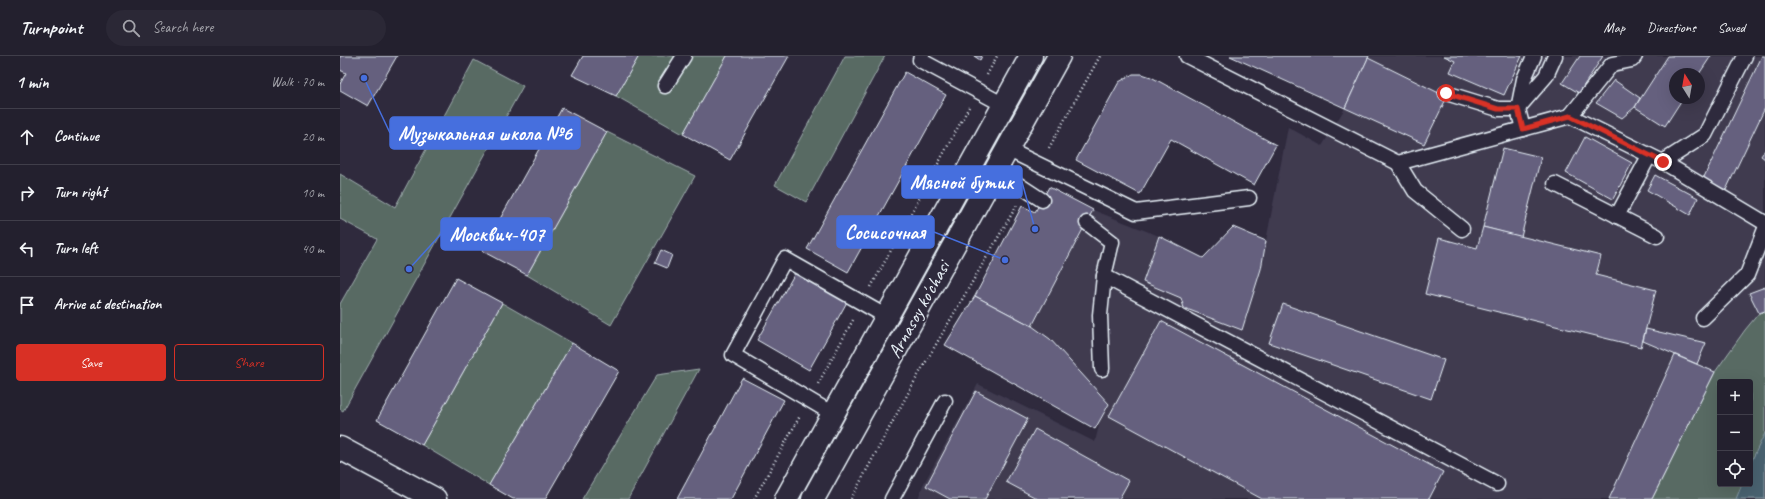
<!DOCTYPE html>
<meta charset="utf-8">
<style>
:root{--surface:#23202e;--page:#2b2836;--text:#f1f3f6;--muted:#a3a3aa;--line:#403e4a;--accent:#d93025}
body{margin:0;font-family:Caveat,sans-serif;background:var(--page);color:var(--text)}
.controls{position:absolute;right:12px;bottom:12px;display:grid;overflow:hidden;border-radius:4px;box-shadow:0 4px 16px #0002}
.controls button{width:36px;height:36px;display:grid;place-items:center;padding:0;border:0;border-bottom:1px solid var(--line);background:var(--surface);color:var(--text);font:20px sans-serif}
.compass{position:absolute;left:1329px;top:12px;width:36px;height:36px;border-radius:50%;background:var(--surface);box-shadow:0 4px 16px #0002;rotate:349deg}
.stop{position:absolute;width:12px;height:12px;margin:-9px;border:3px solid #d93025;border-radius:50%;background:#fff}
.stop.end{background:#d93025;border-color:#fff;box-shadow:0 1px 4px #0008}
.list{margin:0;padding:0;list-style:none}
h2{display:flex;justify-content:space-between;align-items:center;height:52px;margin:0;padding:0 16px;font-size:17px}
h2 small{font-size:13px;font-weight:400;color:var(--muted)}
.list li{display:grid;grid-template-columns:26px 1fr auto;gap:12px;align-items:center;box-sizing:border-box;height:56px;padding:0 16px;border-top:1px solid var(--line)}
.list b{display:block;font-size:15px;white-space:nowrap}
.list em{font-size:13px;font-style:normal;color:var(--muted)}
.actions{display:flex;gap:8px;padding:12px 16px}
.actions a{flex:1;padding:9px 0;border:1px solid var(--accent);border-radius:4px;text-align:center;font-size:14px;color:var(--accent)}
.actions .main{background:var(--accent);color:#fff}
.icon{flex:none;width:22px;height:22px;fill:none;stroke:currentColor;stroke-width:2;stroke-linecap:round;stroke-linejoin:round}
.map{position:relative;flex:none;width:1425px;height:443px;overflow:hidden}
header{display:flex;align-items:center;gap:24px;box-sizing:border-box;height:56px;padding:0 20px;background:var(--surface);border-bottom:1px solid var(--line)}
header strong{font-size:19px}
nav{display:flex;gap:22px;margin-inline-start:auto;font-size:14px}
.search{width:280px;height:36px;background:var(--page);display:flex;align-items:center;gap:10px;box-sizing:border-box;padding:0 14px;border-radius:22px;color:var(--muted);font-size:15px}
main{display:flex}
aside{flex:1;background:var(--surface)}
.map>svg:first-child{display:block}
.built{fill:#3f3a50;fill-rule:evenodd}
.green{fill:#586b64;stroke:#a0aeae;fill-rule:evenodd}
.water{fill:#496270;stroke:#899ba6}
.building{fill:#65607e;stroke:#e8f1f8}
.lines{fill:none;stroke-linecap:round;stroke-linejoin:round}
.service-casing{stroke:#e8f1f8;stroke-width:17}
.minor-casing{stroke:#e8f1f8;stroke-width:25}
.secondary-casing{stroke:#e8f1f8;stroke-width:25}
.path{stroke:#e8f1f8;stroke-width:2.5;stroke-dasharray:1 3;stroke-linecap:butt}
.service{stroke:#2f2a3d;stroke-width:14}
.minor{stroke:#2f2a3d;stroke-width:22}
.secondary{stroke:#2f2a3d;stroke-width:22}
.route{stroke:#d93025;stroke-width:5}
.labels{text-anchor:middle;stroke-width:4;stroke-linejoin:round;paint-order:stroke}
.street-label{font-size:19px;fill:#e8f1f8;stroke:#2f2a3d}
.leader{fill:none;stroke:#466fde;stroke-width:1.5}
.callout-dot{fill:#466fde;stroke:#2f2a3d;stroke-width:1.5}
.callout{fill:#466fde;stroke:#466fde;stroke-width:1.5}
.callout-label{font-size:20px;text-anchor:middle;font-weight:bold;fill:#fff}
</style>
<header>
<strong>Turnpoint</strong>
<div class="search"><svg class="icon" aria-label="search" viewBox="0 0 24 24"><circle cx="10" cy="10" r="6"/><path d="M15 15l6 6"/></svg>Search here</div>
<nav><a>Map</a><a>Directions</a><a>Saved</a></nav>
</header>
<main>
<aside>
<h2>1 min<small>Walk · 70 m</small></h2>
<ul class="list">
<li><svg class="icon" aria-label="ahead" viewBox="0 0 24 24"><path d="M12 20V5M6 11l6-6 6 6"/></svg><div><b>Continue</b></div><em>20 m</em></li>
<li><svg class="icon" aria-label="right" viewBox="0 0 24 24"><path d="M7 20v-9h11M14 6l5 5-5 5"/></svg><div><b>Turn right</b></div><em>10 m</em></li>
<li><svg class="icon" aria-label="left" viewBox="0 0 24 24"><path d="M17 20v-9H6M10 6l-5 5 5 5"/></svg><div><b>Turn left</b></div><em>40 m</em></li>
<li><svg class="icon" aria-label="arrive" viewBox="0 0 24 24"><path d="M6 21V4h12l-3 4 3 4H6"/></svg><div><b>Arrive at destination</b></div></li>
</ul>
<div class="actions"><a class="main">Save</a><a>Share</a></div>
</aside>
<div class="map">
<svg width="1425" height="443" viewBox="0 0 1425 443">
<rect width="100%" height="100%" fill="#2f2a3d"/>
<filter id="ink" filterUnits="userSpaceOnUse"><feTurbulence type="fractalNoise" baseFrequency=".025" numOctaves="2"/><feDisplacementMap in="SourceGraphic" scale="8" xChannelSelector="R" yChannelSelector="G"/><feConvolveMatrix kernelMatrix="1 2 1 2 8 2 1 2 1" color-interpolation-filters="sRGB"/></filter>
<g filter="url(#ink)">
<path class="built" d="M1029 0H1425V255L1419 258 1312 443H578L583 429 638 328 755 386 760 365 769 348 710 283 692 270 753 154 819 180 863 202 893 171 926 185 948 71 982 90 1005 52ZM1335 18H1359V42H1335Z"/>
<g class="green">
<polygon points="299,0 387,0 343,78 276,40"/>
<polygon points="505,0 545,0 466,146 435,129"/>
<polygon points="134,4 183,30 3,355 0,353 0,248 37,183 0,163 0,118 55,151"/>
<polygon points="267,76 355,120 271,269 187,219"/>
<polygon points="162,247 232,287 149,429 82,389"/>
<path d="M1425 255V443H1312L1375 316 1405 274 1419 257ZM1380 326H1410V428H1380Z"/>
<polygon points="359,313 288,443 242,443 317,319"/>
</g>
<polygon class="water" points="1425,377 1425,443 1396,443 1402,428 1410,428 1410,408"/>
<g class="building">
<polygon points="0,0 57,0 28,50 0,34 0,28 6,17 0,14"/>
<polygon points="243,0 299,0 276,40 232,19"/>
<polygon points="387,0 449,0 390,104 343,78"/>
<polygon points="634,0 642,0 640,4"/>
<polygon points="890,0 1029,0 1005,52"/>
<polygon points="1104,0 1182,0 1164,39 1110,16 1115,5"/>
<polygon points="1240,0 1263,0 1239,37 1222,27"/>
<polygon points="1328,0 1371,0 1359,18 1335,18 1335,42 1343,42 1325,70 1295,51"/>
<polygon points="1422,0 1425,0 1425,52 1386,134 1363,123"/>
<polygon points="1028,2 1107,41 1084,88 1005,52"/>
<polygon points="565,16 606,39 508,216 467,193"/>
<polygon points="793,18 802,18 811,21 936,89 914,129 831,83 800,138 736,104 779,26"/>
<polygon points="1274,24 1300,42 1295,51 1282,62 1256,47"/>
<polygon points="222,52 267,76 187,219 142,195"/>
<polygon points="1245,81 1292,107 1273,143 1226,117"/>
<polygon points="1163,92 1201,101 1181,181 1143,171"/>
<polygon points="1425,94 1425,103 1421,100"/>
<polygon points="1315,119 1358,142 1350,159 1307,134"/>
<polygon points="709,131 753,154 692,270 635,240 682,150 695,156"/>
<polygon points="893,171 926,185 921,213 902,274 844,252 841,242 803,226 819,180 863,202"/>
<polygon points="1143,171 1261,200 1256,219 1316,234 1301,291 1085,238 1099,182 1137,192"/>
<polygon points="321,194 332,199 327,212 315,207"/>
<polygon points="455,217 507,246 469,314 417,284"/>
<polygon points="116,222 162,247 82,389 37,364"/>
<polygon points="1425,231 1425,255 1419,257 1409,237"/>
<polygon points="635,240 692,270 710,283 769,348 755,373 605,289"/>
<polygon points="943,248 1104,304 1091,343 929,287"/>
<polygon points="821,265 1103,416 1089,443 922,443 769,360"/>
<polygon points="1306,273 1366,287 1357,308 1303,285"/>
<polygon points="232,287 279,315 205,443 173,443 149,429"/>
<polygon points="1335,299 1375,316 1312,443 1269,443"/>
<polygon points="402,322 444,344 391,443 337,443"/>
<polygon points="636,335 688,363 645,443 610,443 586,430"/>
<polygon points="695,373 789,425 779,443 698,443 666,426"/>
</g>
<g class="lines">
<g class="service-casing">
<g id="service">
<polyline points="582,0 580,4 664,49"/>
<polyline points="847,0 1058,107 1230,60 1323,106 1365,79 1405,0"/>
<polyline points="325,30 344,0"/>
<polyline points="1106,37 1158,53 1178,53"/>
<polyline points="1179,51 1206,20 1215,0"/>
<polyline points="1230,60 1272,8 1292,4 1295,0"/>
<polyline points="1183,73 1178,53 1184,23 1194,0"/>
<polyline points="667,93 796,156 909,142"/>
<polyline points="1323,106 1425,167"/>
<polyline points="1058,107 1075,135 1122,173"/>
<polyline points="656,114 702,144"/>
<polyline points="1215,128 1317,180"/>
<polyline points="1277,160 1309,100"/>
<polyline points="747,167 772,186 764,220 760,259 762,313"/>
<polyline points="764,220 1157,428"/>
<polyline points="1363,262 1407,219 1425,173"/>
<polyline points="493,358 393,299 445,203 547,261"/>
<polyline points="552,443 605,345"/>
</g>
</g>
<g class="minor-casing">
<polyline id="minor" points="0,392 95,443"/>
</g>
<g class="secondary-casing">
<g id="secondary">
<polyline points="446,443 691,0"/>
<polyline points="473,443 719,0"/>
</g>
</g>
<g class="path">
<polyline points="647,19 657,0"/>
<polyline points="709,92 760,0"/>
<polyline points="531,231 629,51"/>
<polyline points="478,328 513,264"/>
<polyline points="414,443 460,360"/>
<polyline points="511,443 573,328 677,149"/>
</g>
<use href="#service" class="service"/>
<use href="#minor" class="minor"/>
<use href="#secondary" class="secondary"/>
</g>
</g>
<g class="lines" filter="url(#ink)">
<polyline class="route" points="1106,37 1158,53 1178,53 1183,73 1230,60 1323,106"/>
</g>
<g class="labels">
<g class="street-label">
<text transform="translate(578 253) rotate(-61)" y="7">Arnasoy ko'chasi</text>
</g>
</g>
<path class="leader" d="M24 22L50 77M695 173L682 126M665 204L594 176M69 213L101 178"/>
<g class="callout-dot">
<circle cx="24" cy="22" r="4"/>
<circle cx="695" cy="173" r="4"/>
<circle cx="665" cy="204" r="4"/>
<circle cx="69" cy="213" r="4"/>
</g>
<g class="callout">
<rect x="50" y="61" width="190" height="32" rx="4"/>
<rect x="562" y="110" width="120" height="32" rx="4"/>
<rect x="497" y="160" width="97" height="32" rx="4"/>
<rect x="101" y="162" width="111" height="32" rx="4"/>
</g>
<g class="callout-label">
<text x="145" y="84">Mузыкальная школа №6</text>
<text x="622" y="133">Мясной бутик</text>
<text x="545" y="183">Сосисочная</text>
<text x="157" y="185">Москвич-407</text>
</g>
</svg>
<div class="controls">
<button>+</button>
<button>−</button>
<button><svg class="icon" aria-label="locate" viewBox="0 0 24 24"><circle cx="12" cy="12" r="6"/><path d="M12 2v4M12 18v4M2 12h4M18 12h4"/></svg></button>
</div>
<svg class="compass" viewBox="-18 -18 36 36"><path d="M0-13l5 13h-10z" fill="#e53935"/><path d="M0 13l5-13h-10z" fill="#a3a3aa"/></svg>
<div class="stop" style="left:1106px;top:37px"></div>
<div class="stop end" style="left:1323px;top:106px"></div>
</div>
</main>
